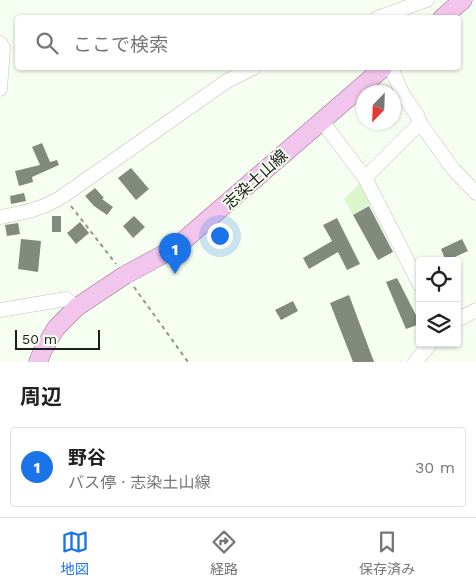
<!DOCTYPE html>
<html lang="ja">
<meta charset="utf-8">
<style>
:root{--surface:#fff;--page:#f2f2f2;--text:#222;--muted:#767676;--line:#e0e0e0;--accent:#1a73e8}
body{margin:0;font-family:"Work Sans","Noto Sans JP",sans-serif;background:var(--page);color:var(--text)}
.controls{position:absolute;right:15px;bottom:15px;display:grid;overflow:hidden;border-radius:5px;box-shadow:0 1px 4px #0004}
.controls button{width:45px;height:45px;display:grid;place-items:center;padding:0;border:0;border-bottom:1px solid var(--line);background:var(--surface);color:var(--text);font:25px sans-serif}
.compass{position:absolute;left:356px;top:85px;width:45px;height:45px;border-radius:50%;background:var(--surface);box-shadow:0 1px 4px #0004;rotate:203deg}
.scale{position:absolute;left:15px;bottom:12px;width:85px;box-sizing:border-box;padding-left:5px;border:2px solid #1b1e19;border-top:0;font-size:14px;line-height:18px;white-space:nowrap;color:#1b1e19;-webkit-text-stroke:4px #f5fef0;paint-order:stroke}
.you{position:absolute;left:219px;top:235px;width:18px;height:18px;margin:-12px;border:4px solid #fff;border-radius:50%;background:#1a73e8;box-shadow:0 0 0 8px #1a73e833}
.badge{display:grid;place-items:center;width:32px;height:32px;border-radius:50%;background:var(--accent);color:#fff;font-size:16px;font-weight:700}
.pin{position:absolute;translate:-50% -41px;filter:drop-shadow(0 1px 2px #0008)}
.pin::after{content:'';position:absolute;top:26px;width:18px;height:15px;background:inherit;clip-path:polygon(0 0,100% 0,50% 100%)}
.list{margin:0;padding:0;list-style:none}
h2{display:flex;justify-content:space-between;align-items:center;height:65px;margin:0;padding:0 20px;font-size:21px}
h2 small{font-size:16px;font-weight:400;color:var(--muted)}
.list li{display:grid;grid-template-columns:32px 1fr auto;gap:15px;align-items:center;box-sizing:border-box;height:80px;margin:0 10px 10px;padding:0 10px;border:1px solid var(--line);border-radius:5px}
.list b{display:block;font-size:19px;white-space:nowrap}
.list p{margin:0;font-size:16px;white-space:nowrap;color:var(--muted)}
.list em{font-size:16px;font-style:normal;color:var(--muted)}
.icon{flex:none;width:28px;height:28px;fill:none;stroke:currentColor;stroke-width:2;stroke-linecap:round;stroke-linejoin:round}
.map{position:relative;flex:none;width:476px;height:362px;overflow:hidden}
.search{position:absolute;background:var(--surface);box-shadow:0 1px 4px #0004;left:15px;right:15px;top:15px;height:55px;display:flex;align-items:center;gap:12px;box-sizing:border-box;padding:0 18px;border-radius:5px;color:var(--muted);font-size:19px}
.sheet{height:155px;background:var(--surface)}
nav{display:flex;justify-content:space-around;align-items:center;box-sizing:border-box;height:70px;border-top:1px solid var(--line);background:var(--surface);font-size:14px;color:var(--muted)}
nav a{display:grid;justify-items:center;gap:2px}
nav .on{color:var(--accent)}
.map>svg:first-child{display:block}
.green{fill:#dbf5cd}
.building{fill:#828a7e}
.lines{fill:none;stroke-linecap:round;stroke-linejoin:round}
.minor-casing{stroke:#bdc5b8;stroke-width:15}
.major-casing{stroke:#a0729a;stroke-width:19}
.path{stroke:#91978d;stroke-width:2;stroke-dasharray:4 4;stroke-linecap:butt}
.minor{stroke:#fff;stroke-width:14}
.major{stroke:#f1c5ec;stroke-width:18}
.labels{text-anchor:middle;stroke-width:4;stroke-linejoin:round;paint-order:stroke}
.street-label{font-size:16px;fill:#1b1e19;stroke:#f5fef0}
</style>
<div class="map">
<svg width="476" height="362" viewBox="0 0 476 362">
<rect width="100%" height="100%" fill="#f5fef0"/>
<polygon class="green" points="365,178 376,200 353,215 344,199"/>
<g class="building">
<polygon points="42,143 50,162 57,160 59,165 32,177 33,182 19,186 15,171 40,165 32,147"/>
<polygon points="131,168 149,189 136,200 118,178"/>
<polygon points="95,188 104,198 102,199 113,207 107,215 94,206 85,196"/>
<polygon points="24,193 26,201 11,204 10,196"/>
<polygon points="369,206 393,252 378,260 353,215"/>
<rect x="52" y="216" width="9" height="16"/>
<polygon points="134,216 145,227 133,238 123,226"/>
<polygon points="337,218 360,264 347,270 338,252 309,269 303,258 332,241 323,225"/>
<polygon points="80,222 89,233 76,244 67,233"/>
<polygon points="18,223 20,234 7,236 5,225"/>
<polygon points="21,239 41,241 38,272 18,269"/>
<polygon points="462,239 468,251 446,261 441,249"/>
<polygon points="397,278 420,323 420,324 406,329 386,282"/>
<polygon points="349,295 374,362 353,362 330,303"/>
<polygon points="293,301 298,311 281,320 275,310"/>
</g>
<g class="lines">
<g class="minor-casing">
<g id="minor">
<polyline points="377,18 427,0"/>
<polyline points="0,43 3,48 0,89"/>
<polyline points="321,120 365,178 420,285"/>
<polyline points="420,123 453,169 476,193"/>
<polyline points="365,178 420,123 417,115 403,95 391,68"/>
<path d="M0 217C23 213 43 209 63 196L227 81 253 68"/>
<polyline points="0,310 66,299 77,307"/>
<polyline points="457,320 476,310"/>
<polyline points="415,362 431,343"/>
</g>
</g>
<g class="major-casing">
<g id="major">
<polyline points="442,18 463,0"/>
<polyline points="38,362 43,350 56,328 77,307 125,275 175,248 383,68"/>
</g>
</g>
<g class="path">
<polyline points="71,206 116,264"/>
<polyline points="134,287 188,362"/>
</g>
<use href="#minor" class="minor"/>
<use href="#major" class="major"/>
</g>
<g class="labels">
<g class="street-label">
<text transform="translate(255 179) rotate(-42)" y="6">志染土山線</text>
</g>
</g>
</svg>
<div class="controls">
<button><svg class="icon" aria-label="locate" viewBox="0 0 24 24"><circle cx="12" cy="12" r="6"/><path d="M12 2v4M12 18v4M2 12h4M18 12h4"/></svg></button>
<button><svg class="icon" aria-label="layers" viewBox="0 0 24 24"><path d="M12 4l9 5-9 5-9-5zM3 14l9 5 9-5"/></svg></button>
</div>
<svg class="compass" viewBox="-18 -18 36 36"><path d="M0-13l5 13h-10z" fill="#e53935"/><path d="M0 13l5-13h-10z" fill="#767676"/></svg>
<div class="scale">50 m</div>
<div class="you"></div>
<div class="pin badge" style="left:175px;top:274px">1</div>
<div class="search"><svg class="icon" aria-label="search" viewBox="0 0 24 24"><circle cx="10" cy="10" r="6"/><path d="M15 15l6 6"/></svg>ここで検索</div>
</div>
<section class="sheet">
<h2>周辺<small></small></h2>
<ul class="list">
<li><span class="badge">1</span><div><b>野谷</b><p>バス停 · 志染土山線</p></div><em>30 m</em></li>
</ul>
</section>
<nav>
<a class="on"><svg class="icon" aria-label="map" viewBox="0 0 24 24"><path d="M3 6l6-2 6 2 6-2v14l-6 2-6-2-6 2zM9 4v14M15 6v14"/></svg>地図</a>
<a><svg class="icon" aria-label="directions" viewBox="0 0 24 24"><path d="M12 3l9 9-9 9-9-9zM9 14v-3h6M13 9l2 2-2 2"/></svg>経路</a>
<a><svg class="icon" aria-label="saved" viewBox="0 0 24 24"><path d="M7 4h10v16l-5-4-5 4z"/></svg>保存済み</a>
</nav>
